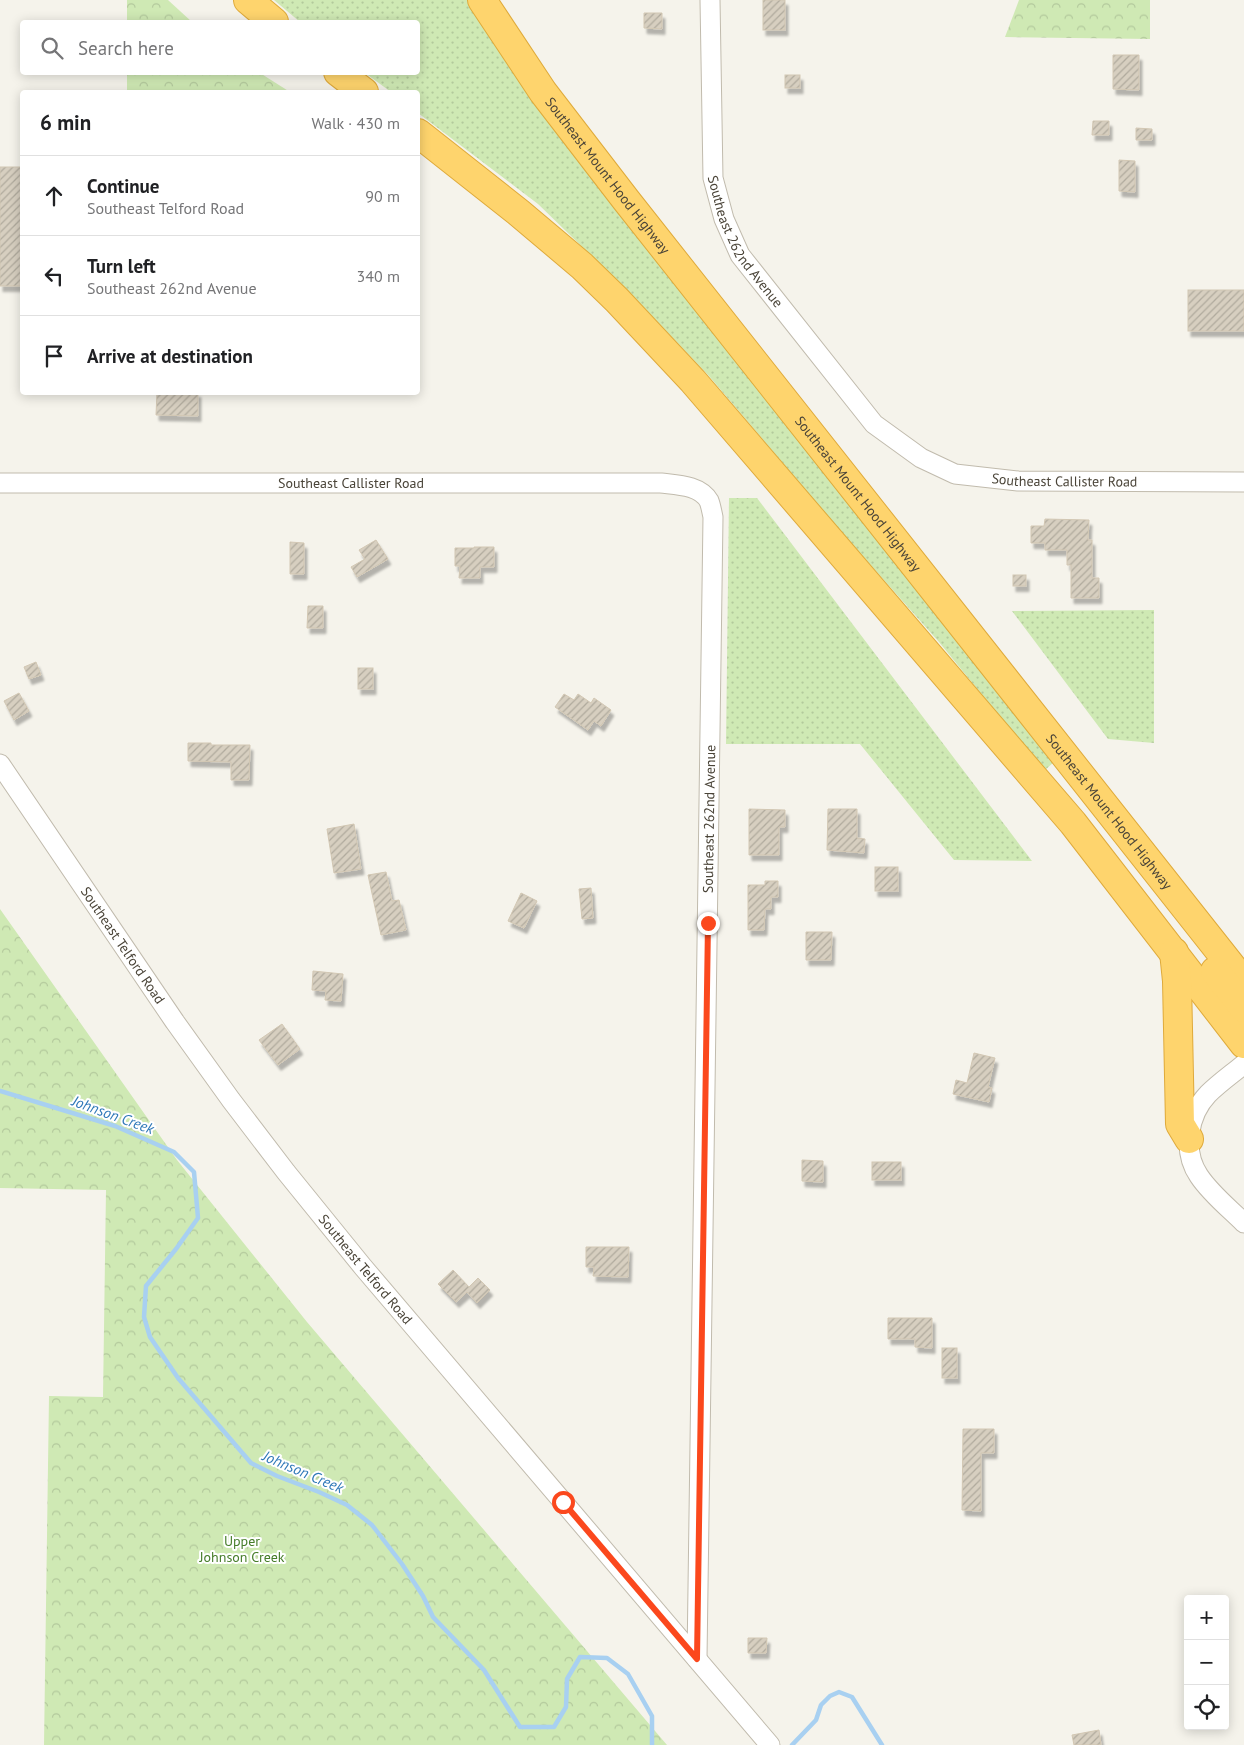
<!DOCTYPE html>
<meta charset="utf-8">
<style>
:root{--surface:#fff;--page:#f2f2f2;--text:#202124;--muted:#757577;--line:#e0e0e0}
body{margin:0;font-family:"PT Sans",sans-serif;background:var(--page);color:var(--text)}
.controls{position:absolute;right:15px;bottom:15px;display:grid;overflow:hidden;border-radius:5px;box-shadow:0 2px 12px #0003}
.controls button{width:45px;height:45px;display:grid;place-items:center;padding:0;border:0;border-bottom:1px solid var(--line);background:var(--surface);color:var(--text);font:25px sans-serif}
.stop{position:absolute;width:15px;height:15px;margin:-11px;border:4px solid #fb481d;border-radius:50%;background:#fff}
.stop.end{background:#fb481d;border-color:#fff;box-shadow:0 1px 5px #0008}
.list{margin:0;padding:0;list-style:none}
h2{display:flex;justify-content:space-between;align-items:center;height:65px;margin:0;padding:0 20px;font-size:21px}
h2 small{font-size:16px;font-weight:400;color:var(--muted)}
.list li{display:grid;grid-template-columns:32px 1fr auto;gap:15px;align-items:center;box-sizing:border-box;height:80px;padding:0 20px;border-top:1px solid var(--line)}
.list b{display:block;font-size:19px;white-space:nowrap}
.list p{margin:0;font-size:16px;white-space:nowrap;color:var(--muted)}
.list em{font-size:16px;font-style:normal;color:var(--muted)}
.icon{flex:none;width:28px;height:28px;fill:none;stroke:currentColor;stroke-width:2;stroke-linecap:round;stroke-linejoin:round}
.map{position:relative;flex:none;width:1244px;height:1745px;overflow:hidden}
.search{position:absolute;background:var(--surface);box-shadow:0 2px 12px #0003;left:20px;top:20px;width:400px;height:55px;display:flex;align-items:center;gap:12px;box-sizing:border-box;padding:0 18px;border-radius:5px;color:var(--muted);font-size:19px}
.panel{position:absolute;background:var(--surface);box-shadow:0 2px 12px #0003;left:20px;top:90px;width:400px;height:305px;border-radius:5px}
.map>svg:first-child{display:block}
.grass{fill:url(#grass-dots)}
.forest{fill:url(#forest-crowns)}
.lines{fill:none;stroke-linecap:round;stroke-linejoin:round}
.stream{stroke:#a8d0f1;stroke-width:4.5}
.building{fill:url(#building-hatch);stroke:#d2c7b3;filter:url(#shadow)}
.minor-casing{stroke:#c1bbad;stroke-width:21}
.highway-casing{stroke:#dfaa3b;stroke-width:30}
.minor{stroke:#fff;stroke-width:19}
.highway{stroke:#fed46d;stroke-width:28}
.route{stroke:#fb481d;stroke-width:6}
.labels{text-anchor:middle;stroke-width:4;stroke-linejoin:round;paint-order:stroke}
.street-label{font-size:14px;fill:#4a4438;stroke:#fff}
.park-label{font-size:14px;fill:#467d2a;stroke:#fff}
.water-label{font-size:15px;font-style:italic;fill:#2f78b8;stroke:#fff}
</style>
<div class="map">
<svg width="1244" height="1745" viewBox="0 0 1244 1745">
<defs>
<pattern id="grass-dots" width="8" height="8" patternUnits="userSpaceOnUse" patternTransform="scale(1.25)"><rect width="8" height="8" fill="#cfe9b4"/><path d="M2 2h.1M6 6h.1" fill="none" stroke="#b3c99c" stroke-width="1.8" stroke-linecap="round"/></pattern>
<pattern id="forest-crowns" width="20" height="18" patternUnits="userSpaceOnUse" patternTransform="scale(1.25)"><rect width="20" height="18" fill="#cfe9b4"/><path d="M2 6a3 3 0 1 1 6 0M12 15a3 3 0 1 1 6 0" fill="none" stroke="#b3c99c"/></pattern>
<pattern id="building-hatch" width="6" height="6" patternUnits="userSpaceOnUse" patternTransform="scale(1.25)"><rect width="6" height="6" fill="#d7cfc0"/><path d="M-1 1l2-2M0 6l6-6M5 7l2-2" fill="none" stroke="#b0aa9d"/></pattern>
<filter id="shadow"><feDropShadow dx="3" dy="5.5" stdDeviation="1" flood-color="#0004"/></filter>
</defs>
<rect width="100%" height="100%" fill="#f5f3eb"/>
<g class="grass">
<polygon points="274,0 467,0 487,32 544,114 1054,762 1044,771 939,642 843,534 709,376 634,297 538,204 418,113 418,92 391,92 365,73 418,72 418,22 300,22"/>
<polygon points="729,498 757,498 1032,861 954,860 860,744 726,744"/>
<polygon points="1154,610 1154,743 1108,739 1012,611"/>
</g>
<g class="forest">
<polygon points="127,0 168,0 192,22 127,22"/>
<polygon points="1019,0 1150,0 1150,39 1005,37"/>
<polygon points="127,73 260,73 290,92 127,92"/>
<polygon points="0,909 177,1160 307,1322 667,1745 44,1745 49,1396 103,1397 106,1190 0,1188"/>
</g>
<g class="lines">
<g class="stream">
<polyline points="0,1091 115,1126 174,1152 194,1172 198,1218 176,1249 146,1286 144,1317 150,1337 178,1378 251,1463 277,1476 319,1492 347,1505 372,1525 402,1564 423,1596 433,1617 484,1670 520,1727 554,1727 566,1707 567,1679 580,1657 607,1658 628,1674 652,1716 652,1745"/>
<polyline points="792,1745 816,1720 821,1705 830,1696 839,1692 852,1697 882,1745"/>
</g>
</g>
<g class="building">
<rect x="763" y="0" width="22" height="30"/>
<polygon points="644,13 662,13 662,29 644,28"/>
<polygon points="1113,55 1139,55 1139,90 1113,89"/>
<rect x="785" y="75" width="15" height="13"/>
<polygon points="1093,121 1109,121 1109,135 1092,135"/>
<polygon points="1136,128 1152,129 1152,140 1136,140"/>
<polygon points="1119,160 1135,161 1135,192 1119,191"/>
<rect x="0" y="167" width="22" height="119"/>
<rect x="1188" y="290" width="56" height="41"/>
<polygon points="157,392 198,392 198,416 156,415"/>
<polygon points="1045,519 1089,520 1088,540 1092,540 1092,578 1099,578 1099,598 1071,598 1071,565 1067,565 1067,550 1045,550 1045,543 1031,543 1031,526 1044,526"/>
<polygon points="376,540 388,559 357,577 351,567 365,559 359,550"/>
<polygon points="290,542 304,543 304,574 290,574"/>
<polygon points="474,547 494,547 494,567 480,567 480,578 459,578 460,566 455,566 455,548 474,548"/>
<rect x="1013" y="575" width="13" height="11"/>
<polygon points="308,606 323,606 323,628 307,628"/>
<polygon points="36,662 41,675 29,679 24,667"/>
<rect x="358" y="668" width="15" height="21"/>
<polygon points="19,693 29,711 14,720 4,701"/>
<polygon points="564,694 574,700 578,694 591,703 594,698 611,710 601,726 594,721 588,730 555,707"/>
<polygon points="188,743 211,743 211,745 250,745 249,780 231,780 231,762 188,761"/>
<polygon points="749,809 785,810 785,827 779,827 779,855 749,855"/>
<polygon points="828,809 857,809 857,838 865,839 864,853 827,850"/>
<polygon points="354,824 361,869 334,873 327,829"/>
<rect x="875" y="867" width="23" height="24"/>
<polygon points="386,872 392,901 399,900 406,930 381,935 368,875"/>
<polygon points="765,881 778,881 778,897 771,897 771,909 765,909 764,930 748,930 748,885 765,885"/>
<polygon points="591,888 593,918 582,919 579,889"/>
<polygon points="521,893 537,901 524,928 508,921"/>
<polygon points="806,932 832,932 831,960 806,960"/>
<polygon points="313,971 343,974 341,1001 325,1000 326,991 312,990"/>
<polygon points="282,1024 300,1049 278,1065 259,1040"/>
<polygon points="974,1053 995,1058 988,1087 992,1088 989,1102 953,1094 956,1080 967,1083"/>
<polygon points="802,1160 823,1161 823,1182 802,1181"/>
<rect x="872" y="1162" width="29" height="18"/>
<polygon points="586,1247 629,1247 628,1277 593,1276 594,1267 586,1267"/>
<polygon points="453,1270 469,1287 478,1278 490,1290 477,1303 467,1292 456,1302 438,1284"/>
<polygon points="888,1318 932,1318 932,1348 915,1347 915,1339 888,1339"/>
<rect x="942" y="1348" width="15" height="30"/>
<polygon points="963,1429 994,1429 994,1453 981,1453 981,1511 962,1510"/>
<polygon points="748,1638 767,1638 766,1653 748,1653"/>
<polygon points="1099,1730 1101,1745 1074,1745 1072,1735"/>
</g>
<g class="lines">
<g class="minor-casing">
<g id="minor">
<path id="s1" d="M710 0 713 178 724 219 740 255 874 424 921 458 955 474 1018 481 1244 482"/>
<path id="s2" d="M0 483H661C677 485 700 485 709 501 711 506 712 513 713 517L697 1659"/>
<path id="s3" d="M0 764 175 1022 231 1100 286 1172 363 1267 770 1745"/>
<path d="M1244 1064C1232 1074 1219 1083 1208 1094 1188 1115 1182 1151 1199 1176 1211 1194 1229 1208 1244 1223"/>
</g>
</g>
<g class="highway-casing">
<g id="highway">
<polyline points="248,0 274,22"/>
<path id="s4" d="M482 0 543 92 626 200 1244 982"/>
<polyline points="338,72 364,92"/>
<polyline points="418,133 518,212 582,266 617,300 693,381 1073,823 1244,1044"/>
<polyline points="1174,952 1177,981 1180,1124 1189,1139"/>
<polyline points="1215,971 1244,1008"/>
</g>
</g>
<use href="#minor" class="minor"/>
<use href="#highway" class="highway"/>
</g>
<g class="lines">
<polyline class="route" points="563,1502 697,1659 708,923"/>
</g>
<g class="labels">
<g class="street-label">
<text dy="5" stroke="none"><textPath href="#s4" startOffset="216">Southeast Mount Hood Highway</textPath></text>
<text dy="5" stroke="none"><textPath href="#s1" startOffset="250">Southeast 262nd Avenue</textPath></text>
<text dy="5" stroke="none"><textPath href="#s1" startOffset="681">Southeast Callister Road</textPath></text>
<text dy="5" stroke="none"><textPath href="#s2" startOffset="351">Southeast Callister Road</textPath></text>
<text dy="5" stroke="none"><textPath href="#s4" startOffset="621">Southeast Mount Hood Highway</textPath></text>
<text dy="5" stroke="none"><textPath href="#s4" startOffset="1026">Southeast Mount Hood Highway</textPath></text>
<text transform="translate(709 819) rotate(-89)" y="5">Southeast 262nd Avenue</text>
<text dy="5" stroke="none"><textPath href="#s3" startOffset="219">Southeast Telford Road</textPath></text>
<text dy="5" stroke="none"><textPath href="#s3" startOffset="624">Southeast Telford Road</textPath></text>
</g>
<g class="park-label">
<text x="242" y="1546">Upper<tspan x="242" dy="16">Johnson Creek</tspan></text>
</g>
<g class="water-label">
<text transform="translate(113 1115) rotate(20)" y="5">Johnson Creek</text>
<text transform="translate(303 1472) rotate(23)" y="5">Johnson Creek</text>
</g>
</g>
</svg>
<div class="controls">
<button>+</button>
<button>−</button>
<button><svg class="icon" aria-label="locate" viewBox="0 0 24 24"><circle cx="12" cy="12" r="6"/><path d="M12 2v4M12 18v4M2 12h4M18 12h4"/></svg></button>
</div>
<div class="stop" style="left:563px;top:1502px"></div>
<div class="stop end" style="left:708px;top:923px"></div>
<div class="search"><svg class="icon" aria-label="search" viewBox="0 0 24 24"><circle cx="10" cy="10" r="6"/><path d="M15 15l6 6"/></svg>Search here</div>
<section class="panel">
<h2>6 min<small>Walk · 430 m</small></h2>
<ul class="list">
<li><svg class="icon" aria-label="ahead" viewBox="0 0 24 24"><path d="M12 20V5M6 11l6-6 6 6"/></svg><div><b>Continue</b><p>Southeast Telford Road</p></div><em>90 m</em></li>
<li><svg class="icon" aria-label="left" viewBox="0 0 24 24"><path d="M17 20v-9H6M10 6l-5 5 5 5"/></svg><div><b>Turn left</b><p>Southeast 262nd Avenue</p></div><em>340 m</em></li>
<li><svg class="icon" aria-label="arrive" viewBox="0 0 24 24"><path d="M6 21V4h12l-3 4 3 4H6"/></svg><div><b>Arrive at destination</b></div></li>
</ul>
</section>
</div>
